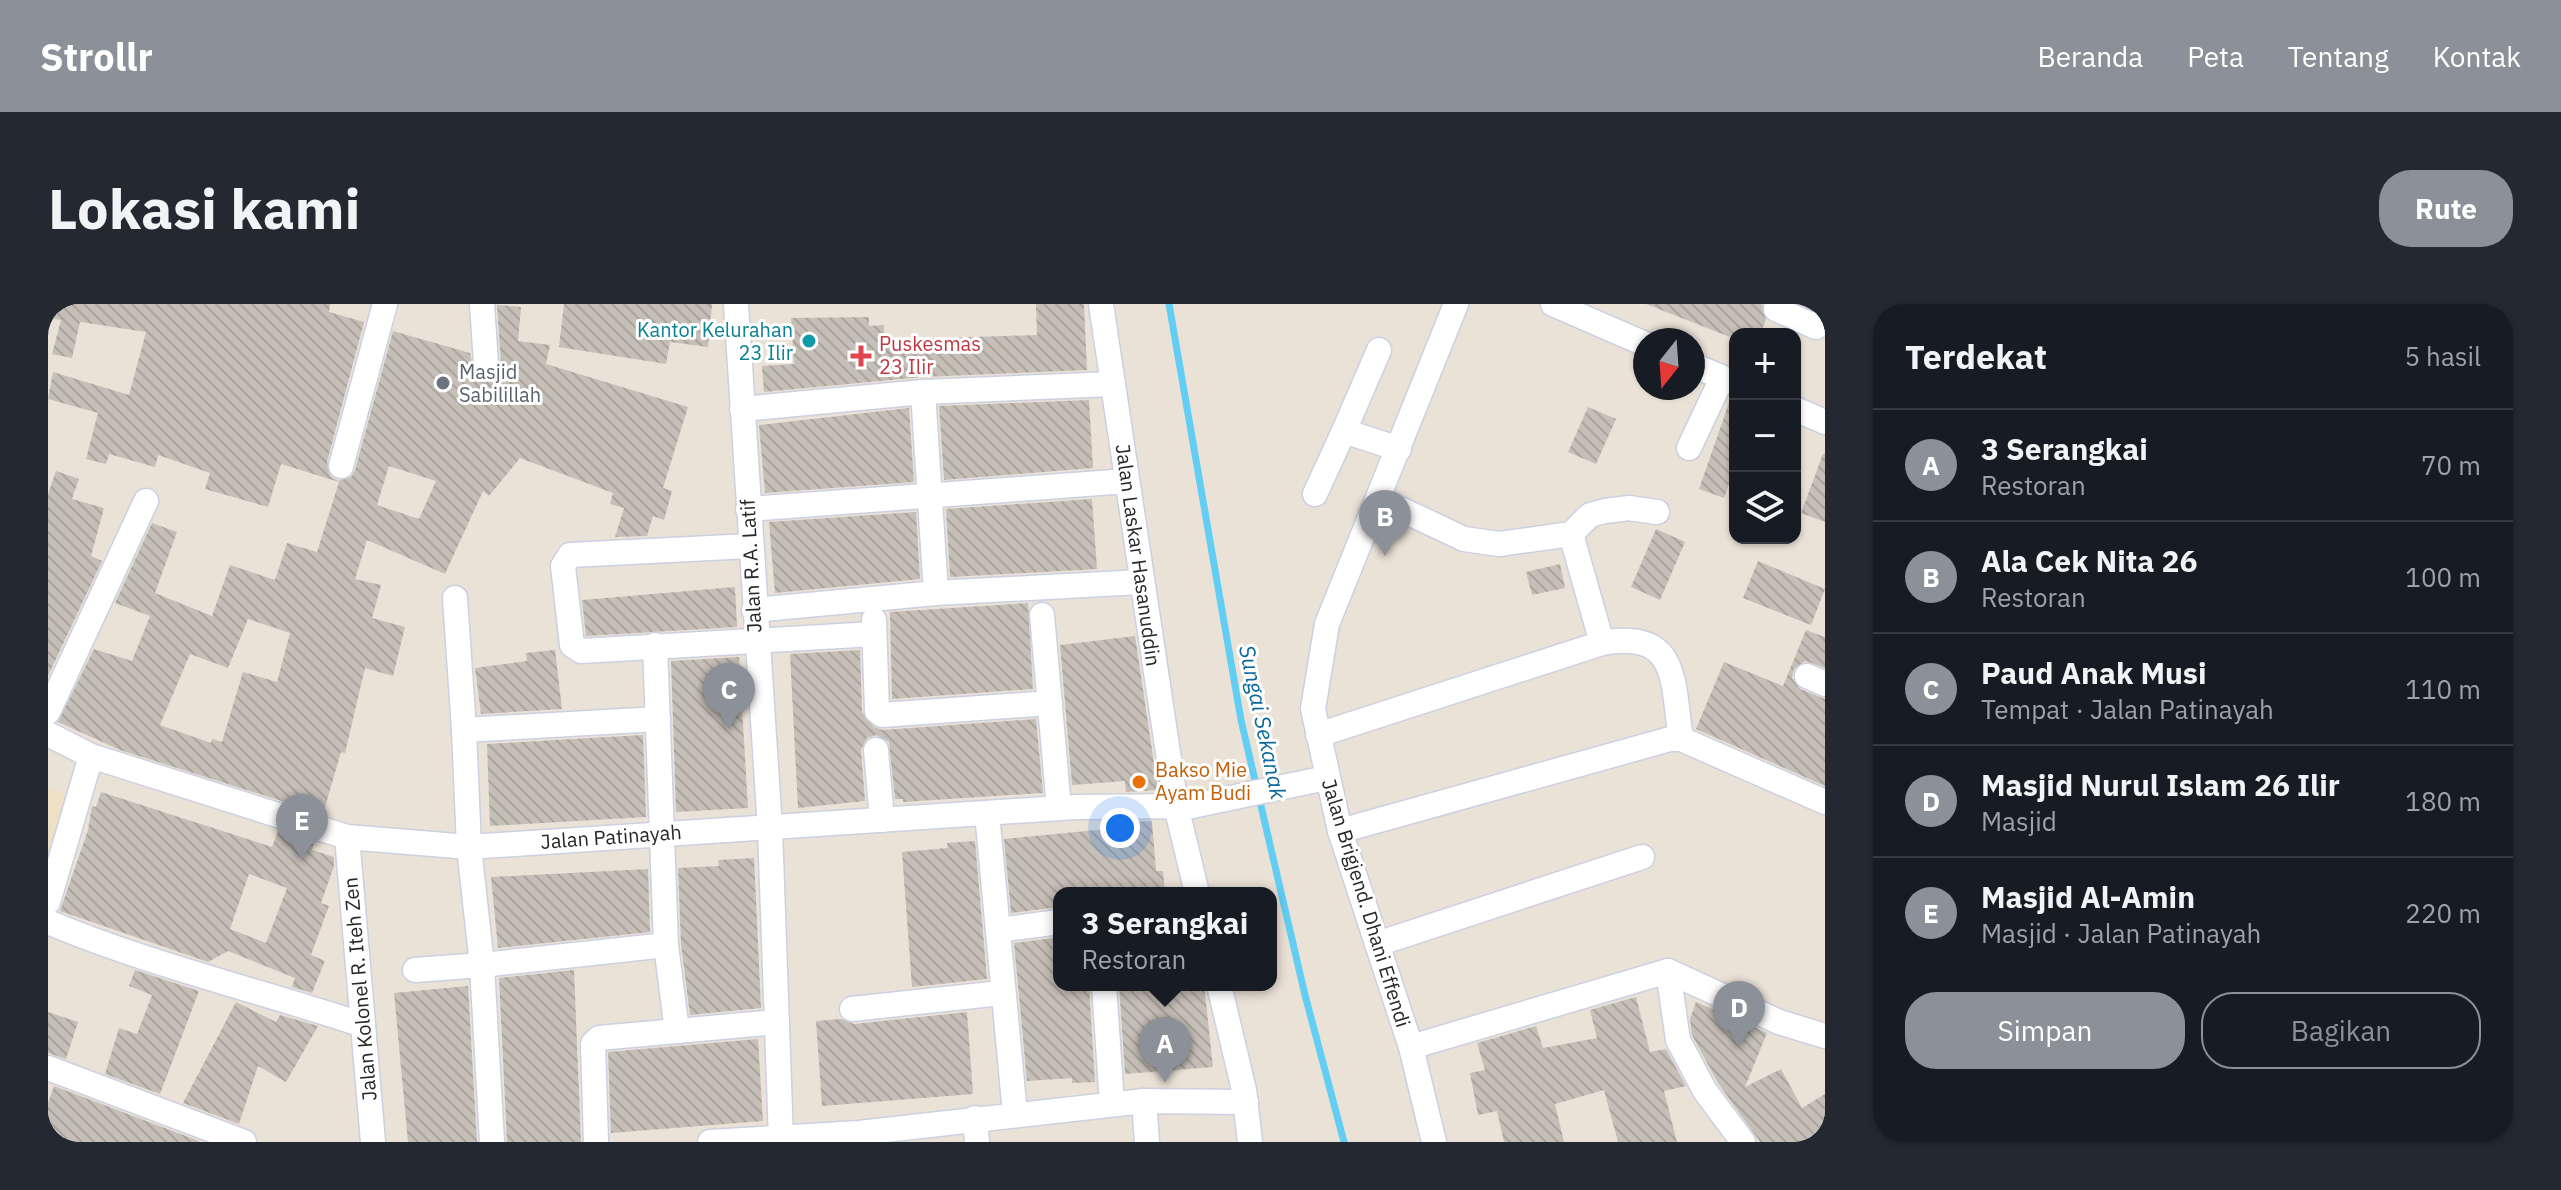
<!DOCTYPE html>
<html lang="id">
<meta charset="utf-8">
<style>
:root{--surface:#171b24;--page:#242831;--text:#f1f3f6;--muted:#9ea1a6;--line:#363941;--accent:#8c9099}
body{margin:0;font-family:"IBM Plex Sans",sans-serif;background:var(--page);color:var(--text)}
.controls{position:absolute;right:24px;top:24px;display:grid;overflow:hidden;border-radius:16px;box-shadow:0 2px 6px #0004}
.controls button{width:72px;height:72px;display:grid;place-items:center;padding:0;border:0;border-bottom:2px solid var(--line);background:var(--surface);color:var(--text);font:40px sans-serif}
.compass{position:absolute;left:1585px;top:24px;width:72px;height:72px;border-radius:50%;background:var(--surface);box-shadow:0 2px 6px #0004;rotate:197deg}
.you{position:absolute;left:1072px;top:524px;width:28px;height:28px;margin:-20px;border:6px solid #fff;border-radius:50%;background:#1a73e8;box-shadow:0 0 0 12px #1a73e833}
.badge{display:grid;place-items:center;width:52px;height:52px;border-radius:50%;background:var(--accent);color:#fff;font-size:26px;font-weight:700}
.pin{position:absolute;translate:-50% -66px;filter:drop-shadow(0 2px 4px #0008)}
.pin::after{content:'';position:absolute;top:42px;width:28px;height:24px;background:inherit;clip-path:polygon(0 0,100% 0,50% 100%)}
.popup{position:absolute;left:1005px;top:583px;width:224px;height:104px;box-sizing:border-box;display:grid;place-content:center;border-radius:16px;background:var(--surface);filter:drop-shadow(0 2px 6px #0005);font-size:26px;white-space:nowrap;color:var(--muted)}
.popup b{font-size:30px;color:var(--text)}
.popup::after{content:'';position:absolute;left:50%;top:100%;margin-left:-16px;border:16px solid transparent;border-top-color:var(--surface)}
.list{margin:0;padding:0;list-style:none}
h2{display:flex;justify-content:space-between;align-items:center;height:104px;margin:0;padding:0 32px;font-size:34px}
h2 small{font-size:26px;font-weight:400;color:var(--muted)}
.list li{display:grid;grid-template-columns:52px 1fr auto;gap:24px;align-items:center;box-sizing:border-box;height:112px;padding:0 32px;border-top:2px solid var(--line)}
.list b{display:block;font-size:30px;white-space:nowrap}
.list p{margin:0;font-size:26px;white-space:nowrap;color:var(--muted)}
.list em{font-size:26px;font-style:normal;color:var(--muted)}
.actions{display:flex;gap:16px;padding:24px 32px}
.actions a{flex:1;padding:18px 0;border:2px solid var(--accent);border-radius:32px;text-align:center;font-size:28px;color:var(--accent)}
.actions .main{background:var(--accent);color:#fff}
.icon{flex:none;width:44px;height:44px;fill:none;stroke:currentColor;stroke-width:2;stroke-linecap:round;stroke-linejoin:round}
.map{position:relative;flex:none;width:1777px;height:838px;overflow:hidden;border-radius:32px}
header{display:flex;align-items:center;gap:48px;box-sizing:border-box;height:112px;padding:0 40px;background:var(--accent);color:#fff}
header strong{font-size:38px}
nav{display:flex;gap:44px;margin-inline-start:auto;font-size:28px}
.intro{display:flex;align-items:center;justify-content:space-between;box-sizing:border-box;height:192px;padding:0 48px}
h1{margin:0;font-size:56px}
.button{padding:20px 36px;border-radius:32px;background:var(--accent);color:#fff;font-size:28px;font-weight:700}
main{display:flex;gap:48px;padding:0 48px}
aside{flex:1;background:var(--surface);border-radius:32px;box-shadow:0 2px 6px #0004}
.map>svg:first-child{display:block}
.education{fill:#eee0c5}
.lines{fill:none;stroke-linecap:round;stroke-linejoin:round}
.stream{stroke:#63cef4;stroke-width:7}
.building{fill:url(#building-back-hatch);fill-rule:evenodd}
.minor-casing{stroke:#ccd0e1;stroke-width:27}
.minor{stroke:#fff;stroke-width:24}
.culture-dot{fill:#0f9aa8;stroke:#fff;stroke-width:3}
.health-dot{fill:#e0444e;stroke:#fff;stroke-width:3}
.worship-dot{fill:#6b7280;stroke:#fff;stroke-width:3}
.food-dot{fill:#e8710a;stroke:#fff;stroke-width:3}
.labels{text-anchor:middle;stroke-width:6;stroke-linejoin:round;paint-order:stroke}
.culture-label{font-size:20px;fill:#0d838f;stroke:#fff;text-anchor:end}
.health-label{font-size:20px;fill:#be3a42;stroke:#fff;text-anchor:start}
.worship-label{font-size:20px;fill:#5b616d;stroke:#fff;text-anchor:start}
.street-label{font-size:20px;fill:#272727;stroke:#fff}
.food-label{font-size:20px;fill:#c56008;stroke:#fff;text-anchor:start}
.water-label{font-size:22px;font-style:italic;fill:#07689b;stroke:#fff}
</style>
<header>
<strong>Strollr</strong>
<nav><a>Beranda</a><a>Peta</a><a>Tentang</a><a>Kontak</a></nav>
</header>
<div class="intro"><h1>Lokasi kami</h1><a class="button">Rute</a></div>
<main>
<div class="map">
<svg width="1777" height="838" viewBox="0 0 1777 838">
<defs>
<pattern id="building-back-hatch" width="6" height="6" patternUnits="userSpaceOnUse" patternTransform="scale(2)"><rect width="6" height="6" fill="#c5bfb7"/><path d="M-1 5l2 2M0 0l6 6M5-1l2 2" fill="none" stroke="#a9a49d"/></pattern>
</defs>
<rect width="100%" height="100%" fill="#ebe2d7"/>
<polygon class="education" points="0,483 21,493 0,548"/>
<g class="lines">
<polyline class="stream" points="1121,0 1193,416 1257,691 1296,838"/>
</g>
<g class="building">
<path d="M0 0H282L281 8 316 18 279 158 282 172 290 177 303 173 307 166 345 27 422 49 426 68 440 74 451 66 453 59 449 1 473 3 470 37 502 41 498 60 640 103 615 184 624 187 616 216 605 212 599 232 567 233 576 204 562 200 565 189 472 154 441 192 435 187 397 270 319 236 307 275 333 281 324 314 357 323 345 372 317 364 297 449 293 448 275 510 72 446 10 418 46 345 84 357 102 312 67 299 104 219 129 228 107 289 164 312 182 261 227 276 239 239 269 248 291 178 233 160 220 203 157 185 162 169 110 151 107 163 61 150 58 160 38 155 50 109 0 95 5 68 81 91 98 28 32 18 24 54 4 50 13 16 0 14ZM341 162 388 177 371 215 329 201ZM200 315 242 329 229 378 195 368 174 438 164 435 163 439 112 421 142 350 180 364Z"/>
<polygon points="516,0 664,0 660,43 622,38 618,60 511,43"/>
<polygon points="988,0 1036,0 1039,66 874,73 716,88 714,62 746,60 743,14 821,13 821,22 836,21 836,36 989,31"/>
<polygon points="1598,0 1714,0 1718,16 1712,30 1687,30 1687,35"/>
<polygon points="1683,93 1687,94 1687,175 1683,174 1676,194 1651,185"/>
<polygon points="1041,96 1045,164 896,176 891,102"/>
<polygon points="1540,103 1568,115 1548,160 1520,148"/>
<polygon points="861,104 866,178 717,189 711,121"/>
<polygon points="1775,150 1777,150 1777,218 1753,209"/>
<polygon points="8,167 31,175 24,195 56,204 43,252 54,257 0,372 0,190"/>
<polygon points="1044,195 1049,265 902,273 898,205"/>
<polygon points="868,208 872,275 727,289 721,218"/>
<polygon points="1608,225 1637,238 1612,296 1583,283"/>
<polygon points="1710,257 1777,285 1763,321 1695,294"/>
<polygon points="1512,260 1517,284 1484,291 1478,268"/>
<polygon points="687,283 689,323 538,332 534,296"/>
<polygon points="980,299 985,385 844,395 842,308"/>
<polygon points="1758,326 1777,333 1777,364 1757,357 1746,365 1744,374 1752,385 1777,395 1777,482 1648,425 1676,358 1735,382"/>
<polygon points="1087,332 1110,486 1078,488 1077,477 1024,481 1012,341"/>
<polygon points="507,346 514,405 433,410 427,364 479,357 478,349"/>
<polygon points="812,346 814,408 826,423 835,426 988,415 995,489 855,498 855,495 847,495 841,438 828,431 819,434 813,446 817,497 750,504 742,350"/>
<polygon points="691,353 700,504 628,508 623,357"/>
<polygon points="595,431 598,513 442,522 439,440"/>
<path d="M53 488 224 543 230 527 266 538 264 546 286 553V562L273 599 281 602 263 651 277 657 264 689 244 683 247 674 180 647 160 658 12 607 40 526 44 502 48 503ZM201 570 239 584 218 639 182 625Z"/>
<polygon points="1104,517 1108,567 1115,567 1117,589 1011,589 1011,603 963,609 956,535 1081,523 1081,518"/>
<polygon points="927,537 939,675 864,683 854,548 900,544 899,539"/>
<polygon points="706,554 713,704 642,711 633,640 630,564 671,562 670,556"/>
<polygon points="600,565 602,628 450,644 443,573"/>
<polygon points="1005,634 1008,681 1041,681 1047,778 1024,779 1024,774 979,777 966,639"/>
<polygon points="87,666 151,687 112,790 57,770 71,724 89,730 104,691 81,682"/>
<polygon points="526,666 533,838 459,838 451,674"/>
<polygon points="1071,681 1156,681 1165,763 1077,770"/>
<polygon points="420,682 429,838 360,838 346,689"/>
<polygon points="1588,693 1602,748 1618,745 1638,782 1616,787 1629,838 1570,838 1556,786 1507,800 1516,838 1456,838 1449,807 1430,811 1422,769 1437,766 1429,739 1488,722 1495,744 1549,734 1542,706"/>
<polygon points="188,698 228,718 232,711 270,722 238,778 210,762 191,820 135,799"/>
<polygon points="1648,698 1719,729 1697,783 1733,765 1754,804 1777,790 1777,834 1770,838 1712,838 1670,779 1644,731 1642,715"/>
<polygon points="0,708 30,718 18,755 0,749"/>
<polygon points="919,708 925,790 774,802 768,717 793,715 806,720"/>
<polygon points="710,735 715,817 563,829 560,748"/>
<polygon points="6,782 151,837 150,838 0,838 0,799"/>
</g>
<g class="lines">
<g class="minor-casing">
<g id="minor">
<polyline points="434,0 438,59"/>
<polyline points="688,0 722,524 733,835"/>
<polyline points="1053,0 1128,502 1149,589"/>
<polyline points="1505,0 1597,40"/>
<polyline points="1729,0 1728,5 1768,23 1777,12"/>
<polyline points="1331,46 1296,127 1351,145"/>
<polyline points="1645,61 1687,79"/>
<polyline points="694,105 875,88"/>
<polyline points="1747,105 1777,118"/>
<polyline points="1641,144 1674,74"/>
<polyline points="293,162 337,0"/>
<polyline points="1267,190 1296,127"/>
<polyline points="1331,195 1416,235 1451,240 1523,230 1542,211 1557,207 1581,204 1609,208"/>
<polyline points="700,205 1079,177"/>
<polyline points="702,242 522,251 515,262 524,341 533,347 826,330"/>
<polyline points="888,289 875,88 1065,80"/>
<polyline points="407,294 416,426"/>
<polyline points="706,306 888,289 1093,278"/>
<polyline points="994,311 1011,504"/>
<polyline points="826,316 829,407 834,411 1002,399"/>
<path d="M1554 339C1632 325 1624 378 1633 435"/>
<polyline points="607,341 618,641 629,727"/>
<polyline points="1759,372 1777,380"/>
<polyline points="0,408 98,197"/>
<polyline points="610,415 416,426 421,543 434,661 618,641"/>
<polyline points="0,430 43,452 299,533 421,543 1028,503 1144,502 1278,474"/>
<polyline points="1270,431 1554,339 1523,230"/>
<polyline points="828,446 834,516"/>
<polyline points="939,509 967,810"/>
<polyline points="1292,527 1622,435 1633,435 1777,498"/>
<polyline points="299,533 325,838"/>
<polyline points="0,598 43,452"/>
<path d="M0 618C102 661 210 686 315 721"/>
<polyline points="950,626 1011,618"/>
<polyline points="1329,640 1594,553"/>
<polyline points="367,666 434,661 444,838"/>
<polyline points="1620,667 1630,736 1657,787 1695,838"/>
<polyline points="1056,681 1064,800"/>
<polyline points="1171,681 1196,786 1202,838"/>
<polyline points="804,705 953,689"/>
<polyline points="1363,743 1620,667 1731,718 1777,732"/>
<polyline points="0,764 196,838"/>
<polyline points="1096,797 1099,838"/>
<polyline points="927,814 929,838"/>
<polyline points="548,838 545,740 551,734 729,718"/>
<polyline points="662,838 811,829 1096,797 1198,798"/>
<polyline points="1386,838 1363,743 1292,527 1265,405 1279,320 1408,0"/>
</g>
</g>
<use href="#minor" class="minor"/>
</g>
<circle class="culture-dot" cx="761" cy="37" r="8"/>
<path class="health-dot" d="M809 40h8v8h8v8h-8v8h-8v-8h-8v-8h8z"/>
<circle class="worship-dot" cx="395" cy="79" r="8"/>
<circle class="food-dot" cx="1091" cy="478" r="8"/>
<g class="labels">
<g class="culture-label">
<text x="745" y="33">Kantor Kelurahan<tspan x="745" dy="23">23 Ilir</tspan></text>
</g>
<g class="health-label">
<text x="831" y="47">Puskesmas<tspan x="831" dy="23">23 Ilir</tspan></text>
</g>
<g class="worship-label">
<text x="411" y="75">Masjid<tspan x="411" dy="23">Sabilillah</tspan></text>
</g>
<g class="street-label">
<text transform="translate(1090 251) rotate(82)" y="7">Jalan Laskar Hasanuddin</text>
<text transform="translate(703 262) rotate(-93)" y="7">Jalan R.A. Latif</text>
<text transform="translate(563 533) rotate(-4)" y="7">Jalan Patinayah</text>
<text transform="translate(1318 599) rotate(73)" y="7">Jalan Brigjend. Dhani Effendi</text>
<text transform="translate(312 685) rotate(-95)" y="7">Jalan Kolonel R. Iteh Zen</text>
</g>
<g class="food-label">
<text x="1107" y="473">Bakso Mie<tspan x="1107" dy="23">Ayam Budi</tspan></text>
</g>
<g class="water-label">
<text transform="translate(1215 418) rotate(78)" y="8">Sungai Sekanak</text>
</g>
</g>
</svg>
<div class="controls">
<button>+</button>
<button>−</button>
<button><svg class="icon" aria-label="layers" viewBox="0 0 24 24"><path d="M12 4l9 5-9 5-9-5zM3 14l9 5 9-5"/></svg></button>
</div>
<svg class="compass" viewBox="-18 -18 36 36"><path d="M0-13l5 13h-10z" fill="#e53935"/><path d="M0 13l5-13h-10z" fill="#9ea1a6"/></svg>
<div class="you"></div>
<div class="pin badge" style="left:1117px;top:779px">A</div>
<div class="popup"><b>3 Serangkai</b>Restoran</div>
<div class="pin badge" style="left:1337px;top:252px">B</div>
<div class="pin badge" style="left:681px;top:425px">C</div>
<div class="pin badge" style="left:1691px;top:743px">D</div>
<div class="pin badge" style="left:254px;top:556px">E</div>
</div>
<aside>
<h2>Terdekat<small>5 hasil</small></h2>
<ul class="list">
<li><span class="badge">A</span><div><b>3 Serangkai</b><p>Restoran</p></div><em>70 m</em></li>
<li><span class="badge">B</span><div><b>Ala Cek Nita 26</b><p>Restoran</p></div><em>100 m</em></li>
<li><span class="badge">C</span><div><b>Paud Anak Musi</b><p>Tempat · Jalan Patinayah</p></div><em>110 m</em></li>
<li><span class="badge">D</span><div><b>Masjid Nurul Islam 26 Ilir</b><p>Masjid</p></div><em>180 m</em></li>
<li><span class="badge">E</span><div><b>Masjid Al-Amin</b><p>Masjid · Jalan Patinayah</p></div><em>220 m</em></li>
</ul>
<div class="actions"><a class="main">Simpan</a><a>Bagikan</a></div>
</aside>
</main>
